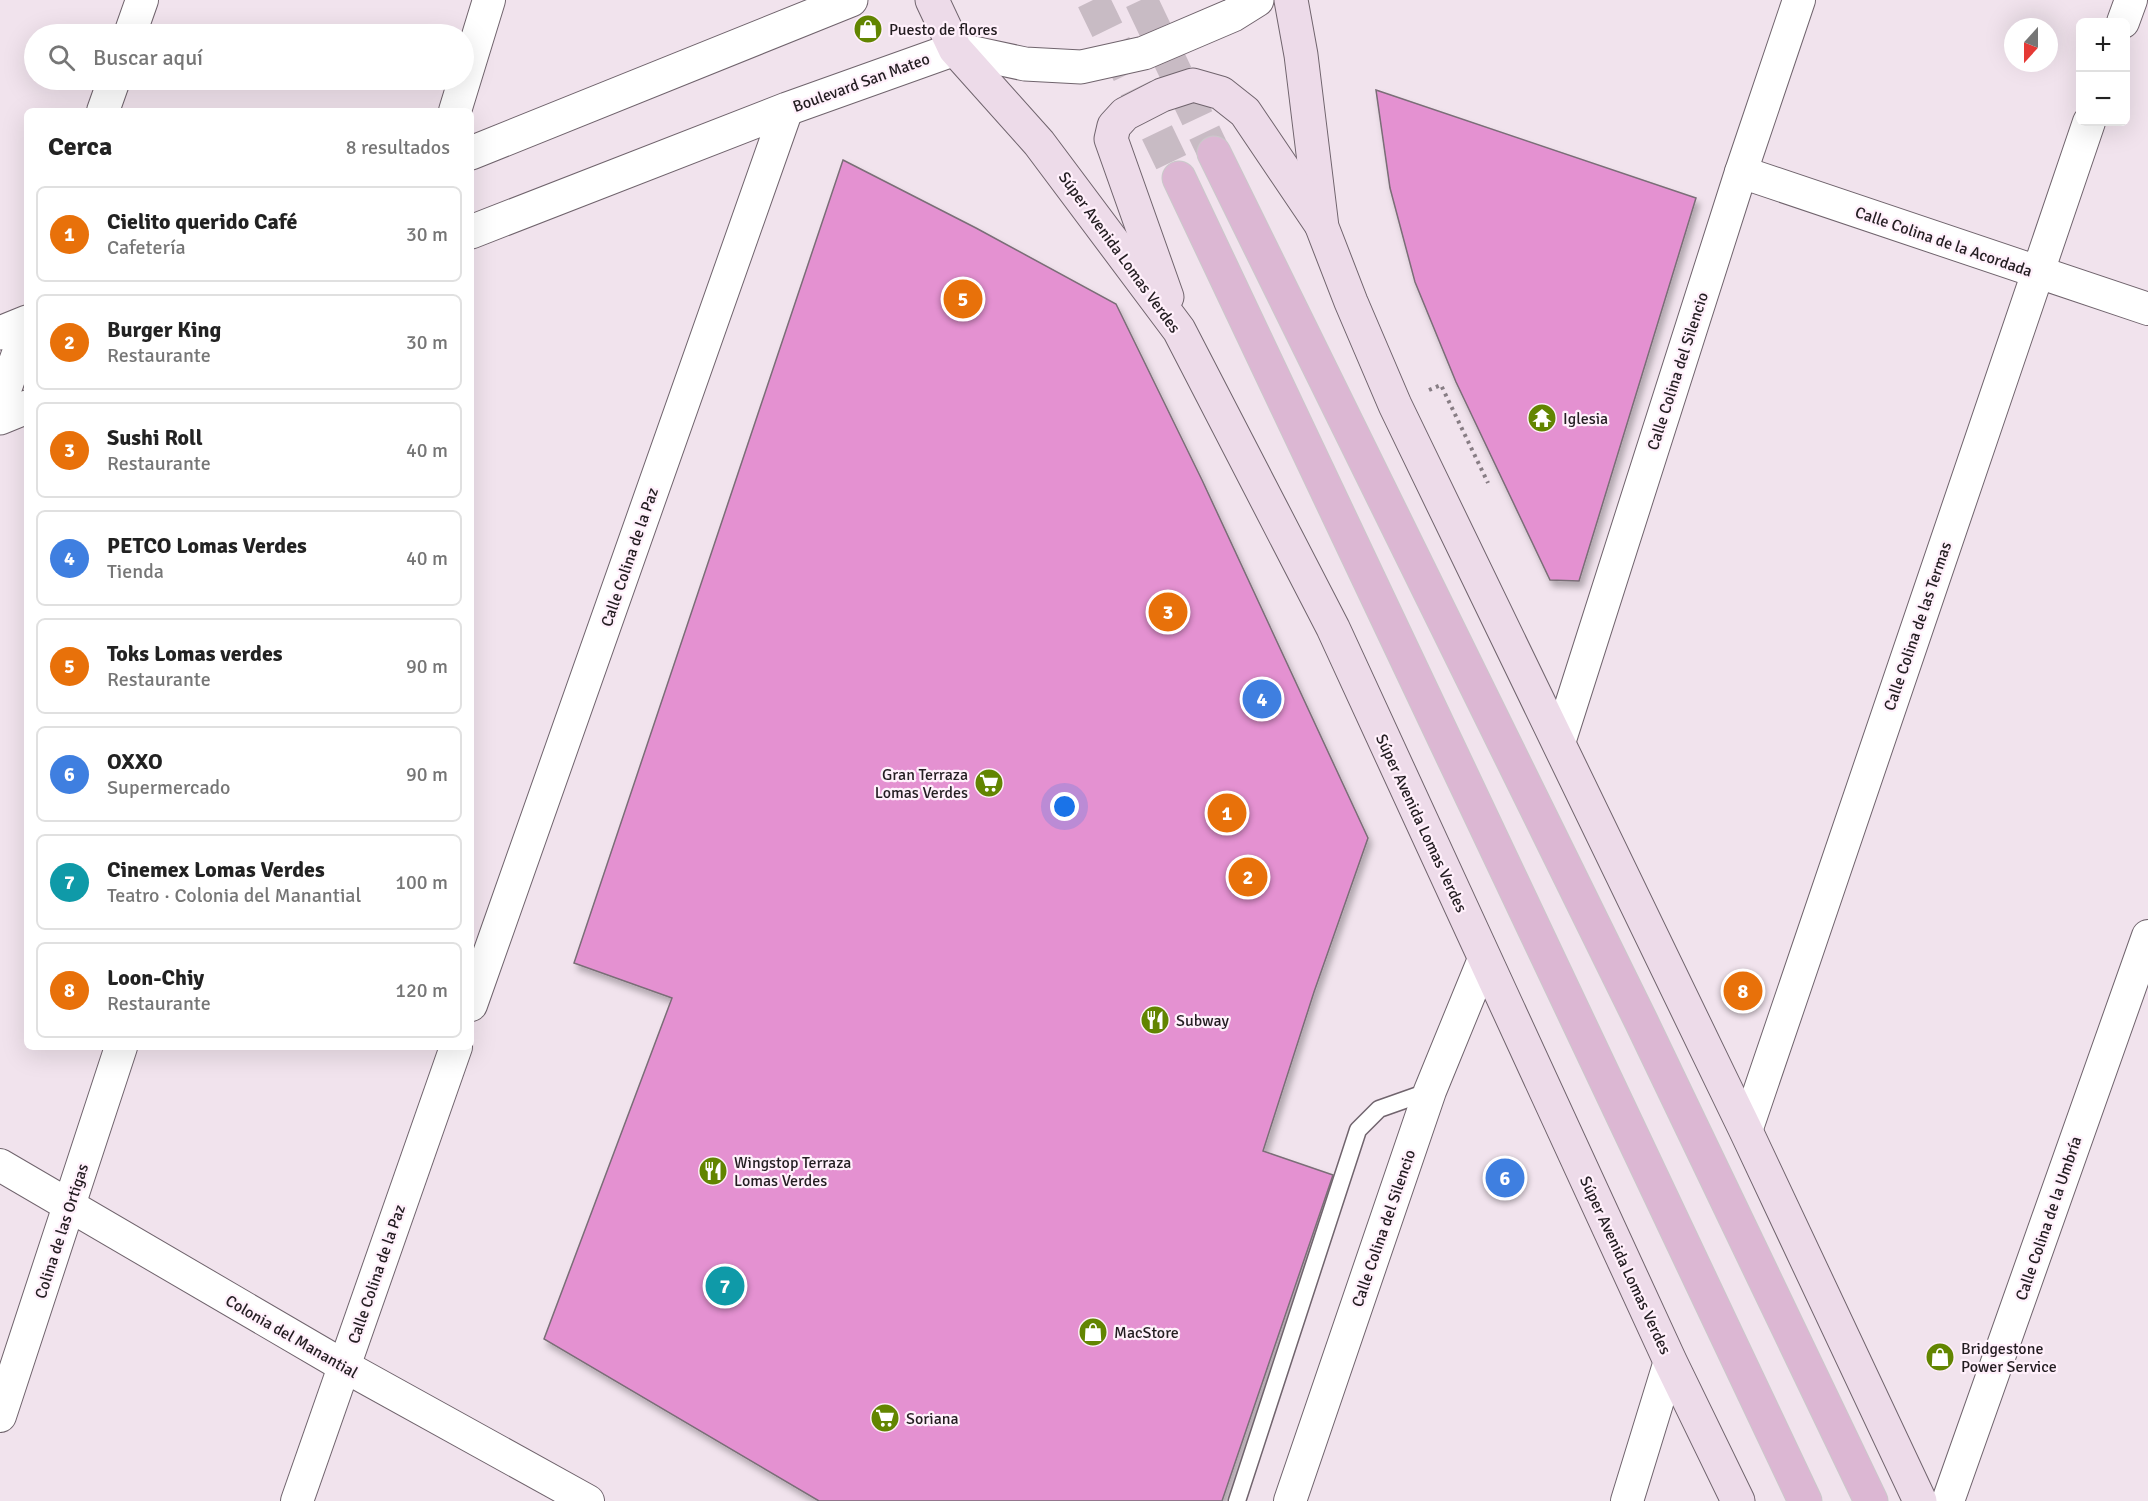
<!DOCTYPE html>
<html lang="es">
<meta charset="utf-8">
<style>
:root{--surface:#fff;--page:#f2f2f2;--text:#222;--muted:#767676;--line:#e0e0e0;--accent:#ea580c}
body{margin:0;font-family:Signika,sans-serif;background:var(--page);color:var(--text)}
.controls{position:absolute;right:18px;top:18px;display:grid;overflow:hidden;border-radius:9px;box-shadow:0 6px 24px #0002}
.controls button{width:54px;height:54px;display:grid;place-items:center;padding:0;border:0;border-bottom:2px solid var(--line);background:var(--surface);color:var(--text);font:30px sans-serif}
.compass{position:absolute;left:2004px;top:18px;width:54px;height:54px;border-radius:50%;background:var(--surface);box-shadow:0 6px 24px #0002;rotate:201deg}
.you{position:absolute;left:1065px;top:807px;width:21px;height:21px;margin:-15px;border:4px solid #fff;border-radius:50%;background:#1a73e8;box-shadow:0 0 0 9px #1a73e833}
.badge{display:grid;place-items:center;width:39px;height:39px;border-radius:50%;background:var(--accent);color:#fff;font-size:20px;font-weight:700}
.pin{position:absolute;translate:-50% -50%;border:3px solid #fff;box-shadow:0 2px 6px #0006}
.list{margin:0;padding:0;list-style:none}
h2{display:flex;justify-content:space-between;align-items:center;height:78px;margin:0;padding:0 24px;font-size:26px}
h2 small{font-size:20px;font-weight:400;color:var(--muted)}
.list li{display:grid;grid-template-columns:39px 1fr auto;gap:18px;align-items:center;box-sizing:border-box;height:96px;margin:0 12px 12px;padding:0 12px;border:2px solid var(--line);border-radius:9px}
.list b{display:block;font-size:22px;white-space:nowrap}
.list p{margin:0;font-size:20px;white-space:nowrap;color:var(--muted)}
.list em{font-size:20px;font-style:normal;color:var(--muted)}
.icon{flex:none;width:33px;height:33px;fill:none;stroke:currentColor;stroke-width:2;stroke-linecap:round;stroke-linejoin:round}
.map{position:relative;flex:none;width:2148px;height:1501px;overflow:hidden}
.search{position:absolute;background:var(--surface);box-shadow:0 6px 24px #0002;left:24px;top:24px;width:450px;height:66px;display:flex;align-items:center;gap:15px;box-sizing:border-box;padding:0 21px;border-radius:33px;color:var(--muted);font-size:22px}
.panel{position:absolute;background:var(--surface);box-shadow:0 6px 24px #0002;left:24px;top:108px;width:450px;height:942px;border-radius:9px}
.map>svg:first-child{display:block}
.building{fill:#e491d1;stroke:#7a6e77;stroke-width:1.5;filter:url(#shadow)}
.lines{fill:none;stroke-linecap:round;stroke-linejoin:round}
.primary-tunnel{stroke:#c8bbc4;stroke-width:33;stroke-dasharray:33 16;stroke-linecap:butt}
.service-casing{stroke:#70646d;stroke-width:19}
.minor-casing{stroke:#70646d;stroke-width:34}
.tertiary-casing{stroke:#70646d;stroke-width:35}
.secondary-casing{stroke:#70646d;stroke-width:35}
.primary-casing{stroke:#cac9ca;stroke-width:35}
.path{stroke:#877d84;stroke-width:4;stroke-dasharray:3 4.5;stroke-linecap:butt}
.service{stroke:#fff;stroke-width:16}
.minor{stroke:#fff;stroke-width:32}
.tertiary{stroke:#fff;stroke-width:33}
.secondary{stroke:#eddbe9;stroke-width:33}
.primary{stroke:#dcb7d3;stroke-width:33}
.labels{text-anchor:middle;stroke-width:4.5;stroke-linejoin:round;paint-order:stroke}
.poi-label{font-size:16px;fill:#231d21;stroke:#fff0fb;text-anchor:start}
.street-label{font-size:16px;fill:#231d21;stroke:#fff0fb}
</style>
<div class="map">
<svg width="2148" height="1501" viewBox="0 0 2148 1501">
<defs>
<filter id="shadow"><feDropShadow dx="3.5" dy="6" stdDeviation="3" flood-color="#0004"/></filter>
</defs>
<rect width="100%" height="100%" fill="#f1e3ed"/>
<g class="building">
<polygon points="1376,90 1696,198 1579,581 1550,580 1456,382 1415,282 1390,188"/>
<polygon points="843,160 976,228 1116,304 1202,480 1368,838 1314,992 1263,1151 1333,1175 1222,1501 819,1501 544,1339 672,998 574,963"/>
</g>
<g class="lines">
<g class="primary-tunnel">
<polyline points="1093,0 1179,178"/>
<polyline points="1141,0 1214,153"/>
</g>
<g class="service-casing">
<polyline id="service" points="1237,1501 1358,1130 1379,1109 1430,1091"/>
</g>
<g class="minor-casing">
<g id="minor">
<polyline points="2123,22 2131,0"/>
<polyline points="130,34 142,0"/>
<polyline points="103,111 114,80"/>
<polyline points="455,111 489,0"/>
<polyline points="1741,172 2148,309"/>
<polyline points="0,404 27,328"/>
<polyline points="1559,743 1741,172 1799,0"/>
<polyline points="471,1005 787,109"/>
<polyline points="1746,1131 2089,122"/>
<polyline points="0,1165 344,1366 588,1501"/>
<polyline points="0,1416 121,1047"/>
<polyline points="297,1501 456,1047"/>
<polyline points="1290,1501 1430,1091 1484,959"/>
<polyline points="1627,1501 1670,1361"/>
<polyline points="1948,1501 2148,936"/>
</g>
</g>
<g class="tertiary-casing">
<g id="tertiary">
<polyline points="471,153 851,0"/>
<polyline points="471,232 787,109 955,49 1025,64 1081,67 1144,53 1233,15 1257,0"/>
<polyline points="0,333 27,322"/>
<polyline points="0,418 27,407"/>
</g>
</g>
<g class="secondary-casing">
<g id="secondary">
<polyline points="932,0 955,49 1039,143 1179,330 1333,628 1670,1361 1738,1501"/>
<polyline points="1291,0 1301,55 1322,227 1351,302 1395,405 1746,1131 1920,1501"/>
<polyline points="1167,297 1111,139 1114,126 1125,114 1162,95 1193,85 1221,93 1245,112 1320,223"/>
</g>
</g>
<g class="primary-casing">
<g id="primary">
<polyline points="1214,153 1641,1021 1871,1501"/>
<polyline points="1179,178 1805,1501"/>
</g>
</g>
<polyline class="path" points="1429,390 1441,385 1488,483"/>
<use href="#service" class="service"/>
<use href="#minor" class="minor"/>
<use href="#tertiary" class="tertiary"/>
<use href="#secondary" class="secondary"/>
<use href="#primary" class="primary"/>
</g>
<defs>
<g id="shop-disc" transform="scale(1.5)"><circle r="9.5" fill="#628501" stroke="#fff0fb"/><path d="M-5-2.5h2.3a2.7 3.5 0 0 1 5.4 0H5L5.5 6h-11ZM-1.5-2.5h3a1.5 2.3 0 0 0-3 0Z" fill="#fff"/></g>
<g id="temple-disc" transform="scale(1.5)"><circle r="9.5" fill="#628501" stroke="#fff0fb"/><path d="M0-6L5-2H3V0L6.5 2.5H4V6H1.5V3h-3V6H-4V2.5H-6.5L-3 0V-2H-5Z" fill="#fff"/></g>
<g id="supermarket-disc" transform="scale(1.5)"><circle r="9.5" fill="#628501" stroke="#fff0fb"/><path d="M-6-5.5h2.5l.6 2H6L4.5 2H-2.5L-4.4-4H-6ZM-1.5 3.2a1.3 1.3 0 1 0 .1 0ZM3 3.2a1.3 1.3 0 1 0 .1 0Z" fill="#fff"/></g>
<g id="restaurant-disc" transform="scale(1.5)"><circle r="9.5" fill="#628501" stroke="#fff0fb"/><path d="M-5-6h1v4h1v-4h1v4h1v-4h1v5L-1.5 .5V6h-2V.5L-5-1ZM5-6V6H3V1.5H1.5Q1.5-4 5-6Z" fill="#fff"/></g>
</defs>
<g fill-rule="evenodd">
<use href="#shop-disc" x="868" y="29"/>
<use href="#temple-disc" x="1542" y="418"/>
<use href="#supermarket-disc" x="989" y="783"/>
<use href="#restaurant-disc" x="1155" y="1020"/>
<use href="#restaurant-disc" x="713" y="1171"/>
<use href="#shop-disc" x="1093" y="1332"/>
<use href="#shop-disc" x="1940" y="1357"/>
<use href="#supermarket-disc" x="885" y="1418"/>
</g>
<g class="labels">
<g class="poi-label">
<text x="889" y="35">Puesto de flores</text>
<text x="1563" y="424">Iglesia</text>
<text x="968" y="780" text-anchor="end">Gran Terraza<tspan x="968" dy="18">Lomas Verdes</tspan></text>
<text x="1176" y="1026">Subway</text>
<text x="734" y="1168">Wingstop Terraza<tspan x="734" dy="18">Lomas Verdes</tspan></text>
<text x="1114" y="1338">MacStore</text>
<text x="1961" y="1354">Bridgestone<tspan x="1961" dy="18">Power Service</tspan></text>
<text x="906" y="1424">Soriana</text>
</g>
<g class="street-label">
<text transform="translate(861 82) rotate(-20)" y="6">Boulevard San Mateo</text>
<text transform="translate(1944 241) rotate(19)" y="6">Calle Colina de la Acordada</text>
<text transform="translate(1120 252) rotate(54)" y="6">Súper Avenida Lomas Verdes</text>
<text transform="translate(1677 371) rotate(-72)" y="6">Calle Colina del Silencio</text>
<text transform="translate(629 557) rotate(-71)" y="6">Calle Colina de la Paz</text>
<text transform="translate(1917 626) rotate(-71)" y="6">Calle Colina de las Termas</text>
<text transform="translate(1422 823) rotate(65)" y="6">Súper Avenida Lomas Verdes</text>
<text transform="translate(2048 1218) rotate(-71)" y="6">Calle Colina de la Umbría</text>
<text transform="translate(1383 1228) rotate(-71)" y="6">Calle Colina del Silencio</text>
<text transform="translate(61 1231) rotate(-72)" y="6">Colina de las Ortigas</text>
<text transform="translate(1626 1265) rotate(65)" y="6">Súper Avenida Lomas Verdes</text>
<text transform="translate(376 1274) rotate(-71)" y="6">Calle Colina de la Paz</text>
<text transform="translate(292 1336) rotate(30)" y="6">Colonia del Manantial</text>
</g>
</g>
</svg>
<div class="controls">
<button>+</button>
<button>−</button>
</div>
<svg class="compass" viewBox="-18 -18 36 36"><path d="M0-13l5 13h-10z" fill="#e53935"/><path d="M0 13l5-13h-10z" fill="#767676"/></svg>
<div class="you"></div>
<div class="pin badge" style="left:1227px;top:813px;background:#e8710a">1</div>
<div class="pin badge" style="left:1248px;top:877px;background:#e8710a">2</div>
<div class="pin badge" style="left:1168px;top:612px;background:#e8710a">3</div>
<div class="pin badge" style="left:1262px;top:699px;background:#3f7fe0">4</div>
<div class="pin badge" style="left:963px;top:299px;background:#e8710a">5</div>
<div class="pin badge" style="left:1505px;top:1178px;background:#3f7fe0">6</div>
<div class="pin badge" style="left:725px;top:1286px;background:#0f9aa8">7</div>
<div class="pin badge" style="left:1743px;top:991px;background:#e8710a">8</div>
<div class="search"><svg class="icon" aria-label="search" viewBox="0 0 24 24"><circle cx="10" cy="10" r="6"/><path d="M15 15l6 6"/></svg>Buscar aquí</div>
<section class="panel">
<h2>Cerca<small>8 resultados</small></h2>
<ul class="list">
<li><span class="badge" style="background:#e8710a">1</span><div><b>Cielito querido Café</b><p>Cafetería</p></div><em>30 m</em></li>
<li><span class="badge" style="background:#e8710a">2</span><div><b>Burger King</b><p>Restaurante</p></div><em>30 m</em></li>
<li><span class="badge" style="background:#e8710a">3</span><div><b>Sushi Roll</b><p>Restaurante</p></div><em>40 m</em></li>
<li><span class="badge" style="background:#3f7fe0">4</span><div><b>PETCO Lomas Verdes</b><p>Tienda</p></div><em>40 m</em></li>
<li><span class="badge" style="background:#e8710a">5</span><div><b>Toks Lomas verdes</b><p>Restaurante</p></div><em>90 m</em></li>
<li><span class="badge" style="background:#3f7fe0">6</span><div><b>OXXO</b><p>Supermercado</p></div><em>90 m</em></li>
<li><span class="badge" style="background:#0f9aa8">7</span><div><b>Cinemex Lomas Verdes</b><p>Teatro · Colonia del Manantial</p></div><em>100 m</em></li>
<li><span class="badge" style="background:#e8710a">8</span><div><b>Loon-Chiy</b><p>Restaurante</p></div><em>120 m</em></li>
</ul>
</section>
</div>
